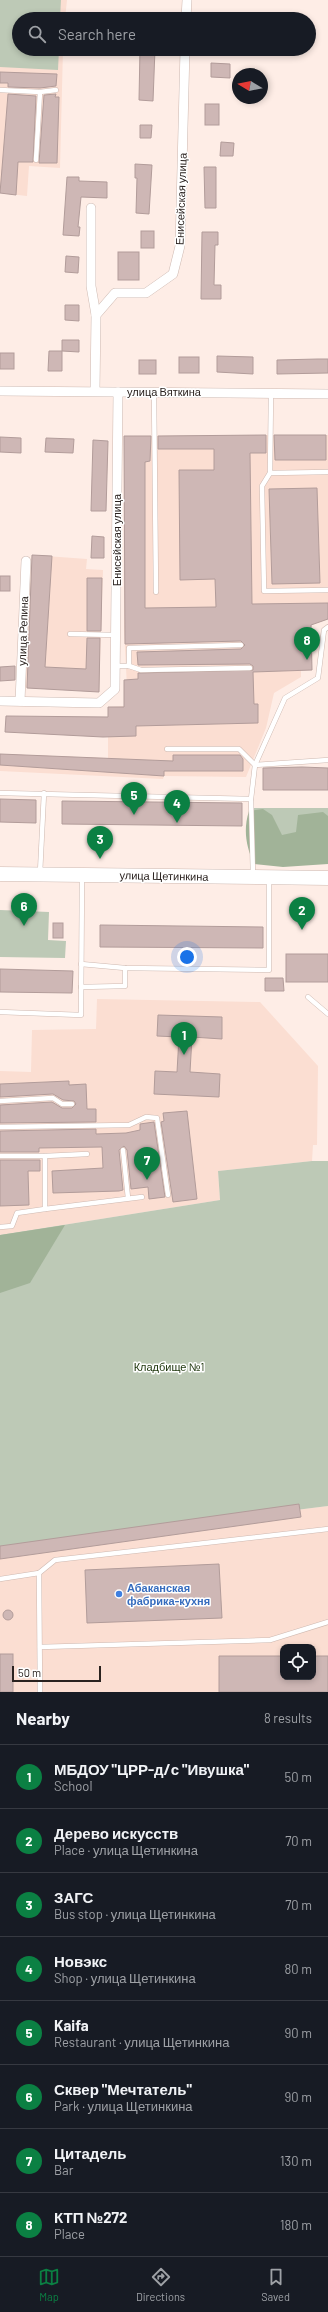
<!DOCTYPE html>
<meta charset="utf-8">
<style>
:root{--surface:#171b24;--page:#242831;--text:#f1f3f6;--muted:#9ea1a6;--line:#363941;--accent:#0b8043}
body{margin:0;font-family:Barlow,sans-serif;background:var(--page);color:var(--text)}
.controls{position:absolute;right:12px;bottom:12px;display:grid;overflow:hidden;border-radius:8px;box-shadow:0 2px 6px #0003}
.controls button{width:36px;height:36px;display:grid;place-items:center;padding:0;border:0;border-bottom:1px solid var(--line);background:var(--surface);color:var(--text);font:20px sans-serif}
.compass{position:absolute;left:232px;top:68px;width:36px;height:36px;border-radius:50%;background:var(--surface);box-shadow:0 2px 6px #0003;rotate:280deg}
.scale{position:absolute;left:12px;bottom:10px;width:89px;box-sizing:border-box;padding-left:4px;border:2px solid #2a221f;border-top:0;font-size:11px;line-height:14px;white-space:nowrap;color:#2a221f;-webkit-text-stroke:3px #fff;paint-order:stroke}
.you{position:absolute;left:187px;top:957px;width:14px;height:14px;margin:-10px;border:3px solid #fff;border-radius:50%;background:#1a73e8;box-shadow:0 0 0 6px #1a73e833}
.badge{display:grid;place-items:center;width:26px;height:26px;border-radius:50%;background:var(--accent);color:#fff;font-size:13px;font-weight:700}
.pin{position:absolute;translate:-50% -33px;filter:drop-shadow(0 1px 2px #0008)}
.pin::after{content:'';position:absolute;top:21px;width:14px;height:12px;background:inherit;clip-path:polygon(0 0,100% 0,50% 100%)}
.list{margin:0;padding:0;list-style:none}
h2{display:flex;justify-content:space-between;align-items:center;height:52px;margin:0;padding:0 16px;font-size:17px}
h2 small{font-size:13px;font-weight:400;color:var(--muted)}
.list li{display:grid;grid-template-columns:26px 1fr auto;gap:12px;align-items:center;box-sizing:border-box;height:64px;padding:0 16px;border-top:1px solid var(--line)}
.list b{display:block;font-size:15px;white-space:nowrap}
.list p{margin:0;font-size:13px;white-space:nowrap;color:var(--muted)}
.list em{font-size:13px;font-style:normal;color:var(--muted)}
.icon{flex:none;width:22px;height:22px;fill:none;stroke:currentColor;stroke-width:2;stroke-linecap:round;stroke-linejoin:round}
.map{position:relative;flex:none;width:328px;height:1692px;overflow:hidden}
.search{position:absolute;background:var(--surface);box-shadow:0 2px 6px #0003;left:12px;right:12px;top:12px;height:44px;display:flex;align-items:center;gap:10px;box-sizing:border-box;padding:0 14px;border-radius:22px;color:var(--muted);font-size:15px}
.sheet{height:564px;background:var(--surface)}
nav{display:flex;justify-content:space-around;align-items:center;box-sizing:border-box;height:56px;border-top:1px solid var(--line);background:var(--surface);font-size:11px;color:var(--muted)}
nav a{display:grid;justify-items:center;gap:2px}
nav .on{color:var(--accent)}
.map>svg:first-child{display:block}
.built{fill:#fbded2;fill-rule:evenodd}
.green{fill:#bdc9b6}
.forest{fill:#a1b398}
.building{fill:#ceb7b5;stroke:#b29c9a}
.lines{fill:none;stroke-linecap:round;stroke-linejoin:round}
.service-casing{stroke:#ceb9b1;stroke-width:5.5}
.minor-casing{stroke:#ceb9b1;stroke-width:10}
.primary-casing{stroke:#ceb9b1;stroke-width:15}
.service{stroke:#fff;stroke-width:4.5}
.minor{stroke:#fff;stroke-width:9}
.primary{stroke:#fff;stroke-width:14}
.shop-dot{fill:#3f7fe0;stroke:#fff;stroke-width:1.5}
.labels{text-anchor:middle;stroke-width:3;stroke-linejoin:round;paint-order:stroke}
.street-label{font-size:11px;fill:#2a221f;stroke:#fff}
.park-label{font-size:11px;fill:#1b3309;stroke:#fff}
.shop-label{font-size:11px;font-weight:bold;fill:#366cbe;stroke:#fff;text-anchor:start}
</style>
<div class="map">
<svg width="328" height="1692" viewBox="0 0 328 1692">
<rect width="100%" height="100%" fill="#feede6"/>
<g class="built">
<polygon points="0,0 67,0 65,19 19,19 19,49 63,49 60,168 29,166 27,196 0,193"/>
<polygon points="328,435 328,619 311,625 312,650 301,651 301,677 274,693 266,728 246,777 164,776 163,779 0,771 0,754 108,758 108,707 128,706 124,630 124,436"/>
<polygon points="32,555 87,559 86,569 103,570 99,692 24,687"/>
<polygon points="97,999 260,1002 318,1066 317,1145 313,1145 312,1161 218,1171 220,1200 0,1235 0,1071 31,1072 32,1030 96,1029"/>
<path d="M328 1506V1692H0V1547ZM283 1647H313V1677H283Z"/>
</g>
<g class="green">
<polygon points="0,0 61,0 60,19 19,19 19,49 59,49 58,70 0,67"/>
<rect x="254" y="808" width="74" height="27"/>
<polygon points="0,910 49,912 48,940 66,941 65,958 0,957"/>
<polygon points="312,1161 328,1161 328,1506 0,1547 0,1235 220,1200 218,1171"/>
</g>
<g class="forest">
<path d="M263 809 272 815 282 835 296 832 298 815 323 812 328 816V864L283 867 254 864C246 846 243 830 249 811Z"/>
<polygon points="65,1225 30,1283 0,1293 0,1235"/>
</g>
<g class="building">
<polygon points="140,49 155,49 153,101 139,100"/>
<polygon points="211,63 230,64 230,78 211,77"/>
<polygon points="0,72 57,74 56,86 40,88 8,87 8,83 0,83"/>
<polygon points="8,94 36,96 33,162 18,162 16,195 0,193"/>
<polygon points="56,94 55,97 59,97 57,163 39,163 44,95"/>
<rect x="205" y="104" width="14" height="21"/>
<polygon points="140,125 152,125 151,138 140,138"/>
<polygon points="221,142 234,143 233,156 220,156"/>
<polygon points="135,164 152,165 149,214 136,213 137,178 135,178"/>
<polygon points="204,167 216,167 216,208 205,208"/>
<polygon points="67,177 79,177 79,181 107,182 107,198 81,197 78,227 80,227 79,236 63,235"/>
<rect x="141" y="231" width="13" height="17"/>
<polygon points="202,232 218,232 218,245 215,245 214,285 221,285 221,299 201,299"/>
<rect x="118" y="252" width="21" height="28"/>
<polygon points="66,256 79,257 78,273 65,272"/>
<polygon points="65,305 79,305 79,321 65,320"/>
<polygon points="62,340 79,340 79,352 62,351"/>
<polygon points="49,351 62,351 62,371 48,371"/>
<rect x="0" y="353" width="14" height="16"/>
<polygon points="217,356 253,357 253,374 217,372"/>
<rect x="179" y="357" width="20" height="16"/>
<polygon points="318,359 328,359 328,373 277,374 277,360"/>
<rect x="139" y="360" width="17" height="14"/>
<polygon points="266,435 266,453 250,453 252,604 328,603 328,619 311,625 312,670 253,672 254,704 258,704 258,723 136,726 136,736 103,737 5,732 6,716 108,717 108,707 124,707 124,680 138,679 138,673 253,670 253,666 250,664 138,665 137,652 241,649 245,645 241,641 125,644 124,436 151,436 150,461 145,462 145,608 216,607 215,579 180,580 179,470 214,470 214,449 158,449 158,436"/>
<polygon points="274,435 326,435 326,460 275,460"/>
<polygon points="0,437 21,438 21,453 0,452"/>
<polygon points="46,438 74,439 73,453 45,452"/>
<polygon points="93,440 108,441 106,511 91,511"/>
<polygon points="317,488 320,583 272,584 269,489"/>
<polygon points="92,536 104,537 104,558 91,558"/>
<polygon points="32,555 52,556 45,667 86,669 87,638 100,638 99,692 27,688"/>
<rect x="0" y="576" width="10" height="15"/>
<polygon points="87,578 102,578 101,631 87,631"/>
<polygon points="15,666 15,680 0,681 0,667"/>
<polygon points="0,754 173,761 173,755 240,755 243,759 243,771 164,771 164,776 0,765"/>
<polygon points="302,767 328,768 328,790 263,790 263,768"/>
<polygon points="0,799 36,800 36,823 0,822"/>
<polygon points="62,801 242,803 242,826 62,824"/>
<rect x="53" y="923" width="10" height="15"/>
<polygon points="100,925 263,927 263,948 100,947"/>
<rect x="286" y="954" width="42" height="28"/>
<polygon points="0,969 73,971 72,993 0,992"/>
<polygon points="265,978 283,978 284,991 265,991"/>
<polygon points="158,1015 222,1017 222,1039 192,1037 190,1072 220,1074 219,1097 154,1094 155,1071 177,1072 179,1037 157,1036"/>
<polygon points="69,1081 69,1085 86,1084 87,1109 96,1109 96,1122 0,1123 0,1105 52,1102 62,1108 72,1108 76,1104 74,1101 63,1100 53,1094 0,1097 0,1084"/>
<polygon points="187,1111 197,1199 173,1202 161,1122 164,1121 163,1113"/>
<polygon points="154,1122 165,1197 149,1199 148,1187 131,1189 127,1150 124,1146 119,1150 123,1190 119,1191 53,1193 52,1171 103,1168 102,1147 39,1148 39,1152 0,1152 0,1131 96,1129 96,1134 126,1133 140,1130 140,1124"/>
<polygon points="0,1160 40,1160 40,1171 28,1171 29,1205 0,1206"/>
<polygon points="299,1504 301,1517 0,1559 0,1546"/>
<polygon points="219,1564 222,1618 87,1623 85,1570"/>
<circle cx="8" cy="1615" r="5"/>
<rect x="0" y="1654" width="13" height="38"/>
<polygon points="219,1656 283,1656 283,1677 313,1677 313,1656 328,1656 328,1692 219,1692"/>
</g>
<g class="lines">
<g class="service-casing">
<g id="service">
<polyline points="0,90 40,92 56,90"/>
<polyline points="36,160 40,92"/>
<polyline points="154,392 156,592"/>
<polyline points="271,393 270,473 262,486 264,591 328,590"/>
<polyline points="270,473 328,472"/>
<polyline points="70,634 116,635"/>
<polyline points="116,666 129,666 129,648 241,645"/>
<polyline points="129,666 141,670 250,668"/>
<polyline points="167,749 239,749 255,765 328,760"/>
<polyline points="0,793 251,799"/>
<polyline points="40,873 44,793"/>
<polyline points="253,875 251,799 255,765 285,698 318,678 324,630 328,627"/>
<polyline points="81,964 125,968 269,970 269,879"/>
<polyline points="81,987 125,986 125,968"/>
<polyline points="308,997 328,1014"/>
<polyline points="0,1012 81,1015 82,877"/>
<polyline points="0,1101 53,1098 62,1104 72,1104"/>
<polyline points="0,1127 129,1125 146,1117 157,1118 168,1195"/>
<polyline points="123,1150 128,1198"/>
<polyline points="0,1156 45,1156 45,1209 142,1197"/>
<polyline points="45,1156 87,1154"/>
<polyline points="0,1227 12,1226 17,1213 45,1209"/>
<polyline points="39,1573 40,1692"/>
<polyline points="0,1579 39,1573 55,1560 328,1529"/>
<polyline points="40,1647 270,1640 328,1622"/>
</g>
</g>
<g class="minor-casing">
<g id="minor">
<polyline points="186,19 187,0"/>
<polyline points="91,208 91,286 96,315"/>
<polyline points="0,391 328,394"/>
<polyline points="95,391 96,315 115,293 146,293 173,274 180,246 185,49"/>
<polyline points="0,701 99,703 115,689 118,392"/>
<polyline points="20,701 26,561"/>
</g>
</g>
<g class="primary-casing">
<polyline id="primary" points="0,874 328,878"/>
</g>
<use href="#service" class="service"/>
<use href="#minor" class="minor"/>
<use href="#primary" class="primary"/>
</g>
<circle class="shop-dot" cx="119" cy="1594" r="4"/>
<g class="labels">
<g class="street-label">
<text transform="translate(181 199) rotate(-88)" y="4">Енисейская улица</text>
<text x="164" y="396">улица Вяткина</text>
<text transform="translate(117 540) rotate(-90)" y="4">Енисейская улица</text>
<text transform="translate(23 631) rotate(-88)" y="4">улица Репина</text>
<text transform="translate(164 876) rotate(1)" y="4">улица Щетинкина</text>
</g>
<g class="park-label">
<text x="169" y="1371">Кладбище №1</text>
</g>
<g class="shop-label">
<text x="127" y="1592">Абаканская<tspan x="127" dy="13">фабрика-кухня</tspan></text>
</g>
</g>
</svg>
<div class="controls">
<button><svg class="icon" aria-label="locate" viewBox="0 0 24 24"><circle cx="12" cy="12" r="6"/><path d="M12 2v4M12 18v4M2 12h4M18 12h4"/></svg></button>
</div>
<svg class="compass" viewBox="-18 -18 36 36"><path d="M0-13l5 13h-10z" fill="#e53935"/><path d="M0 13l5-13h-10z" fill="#9ea1a6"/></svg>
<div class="scale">50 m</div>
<div class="you"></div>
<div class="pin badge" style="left:184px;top:1055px">1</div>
<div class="pin badge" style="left:302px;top:930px">2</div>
<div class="pin badge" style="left:100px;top:859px">3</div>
<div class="pin badge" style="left:177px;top:823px">4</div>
<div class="pin badge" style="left:134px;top:815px">5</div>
<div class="pin badge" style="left:24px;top:926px">6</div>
<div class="pin badge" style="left:147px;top:1180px">7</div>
<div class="pin badge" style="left:307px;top:660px">8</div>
<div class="search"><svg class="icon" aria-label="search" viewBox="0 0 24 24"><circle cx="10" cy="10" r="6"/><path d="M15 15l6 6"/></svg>Search here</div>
</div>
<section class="sheet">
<h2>Nearby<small>8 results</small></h2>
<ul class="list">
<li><span class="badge">1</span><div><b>МБДОУ &quot;ЦРР-д/с &quot;Ивушка&quot;</b><p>School</p></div><em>50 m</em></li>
<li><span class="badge">2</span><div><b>Дерево искусств</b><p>Place · улица Щетинкина</p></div><em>70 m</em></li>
<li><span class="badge">3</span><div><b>ЗАГС</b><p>Bus stop · улица Щетинкина</p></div><em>70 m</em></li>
<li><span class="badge">4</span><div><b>Новэкс</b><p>Shop · улица Щетинкина</p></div><em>80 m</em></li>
<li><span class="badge">5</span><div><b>Kaifa</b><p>Restaurant · улица Щетинкина</p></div><em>90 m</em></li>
<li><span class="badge">6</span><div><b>Сквер &quot;Мечтатель&quot;</b><p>Park · улица Щетинкина</p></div><em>90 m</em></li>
<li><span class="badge">7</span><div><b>Цитадель</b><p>Bar</p></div><em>130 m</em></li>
<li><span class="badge">8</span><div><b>КТП №272</b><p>Place</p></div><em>180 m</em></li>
</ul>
</section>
<nav>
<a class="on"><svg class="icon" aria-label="map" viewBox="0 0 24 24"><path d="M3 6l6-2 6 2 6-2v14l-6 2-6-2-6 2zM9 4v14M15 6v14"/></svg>Map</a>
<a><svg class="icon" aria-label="directions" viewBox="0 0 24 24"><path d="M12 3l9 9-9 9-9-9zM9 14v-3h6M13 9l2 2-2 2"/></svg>Directions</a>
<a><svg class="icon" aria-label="saved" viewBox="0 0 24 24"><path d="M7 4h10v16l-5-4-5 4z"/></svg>Saved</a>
</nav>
